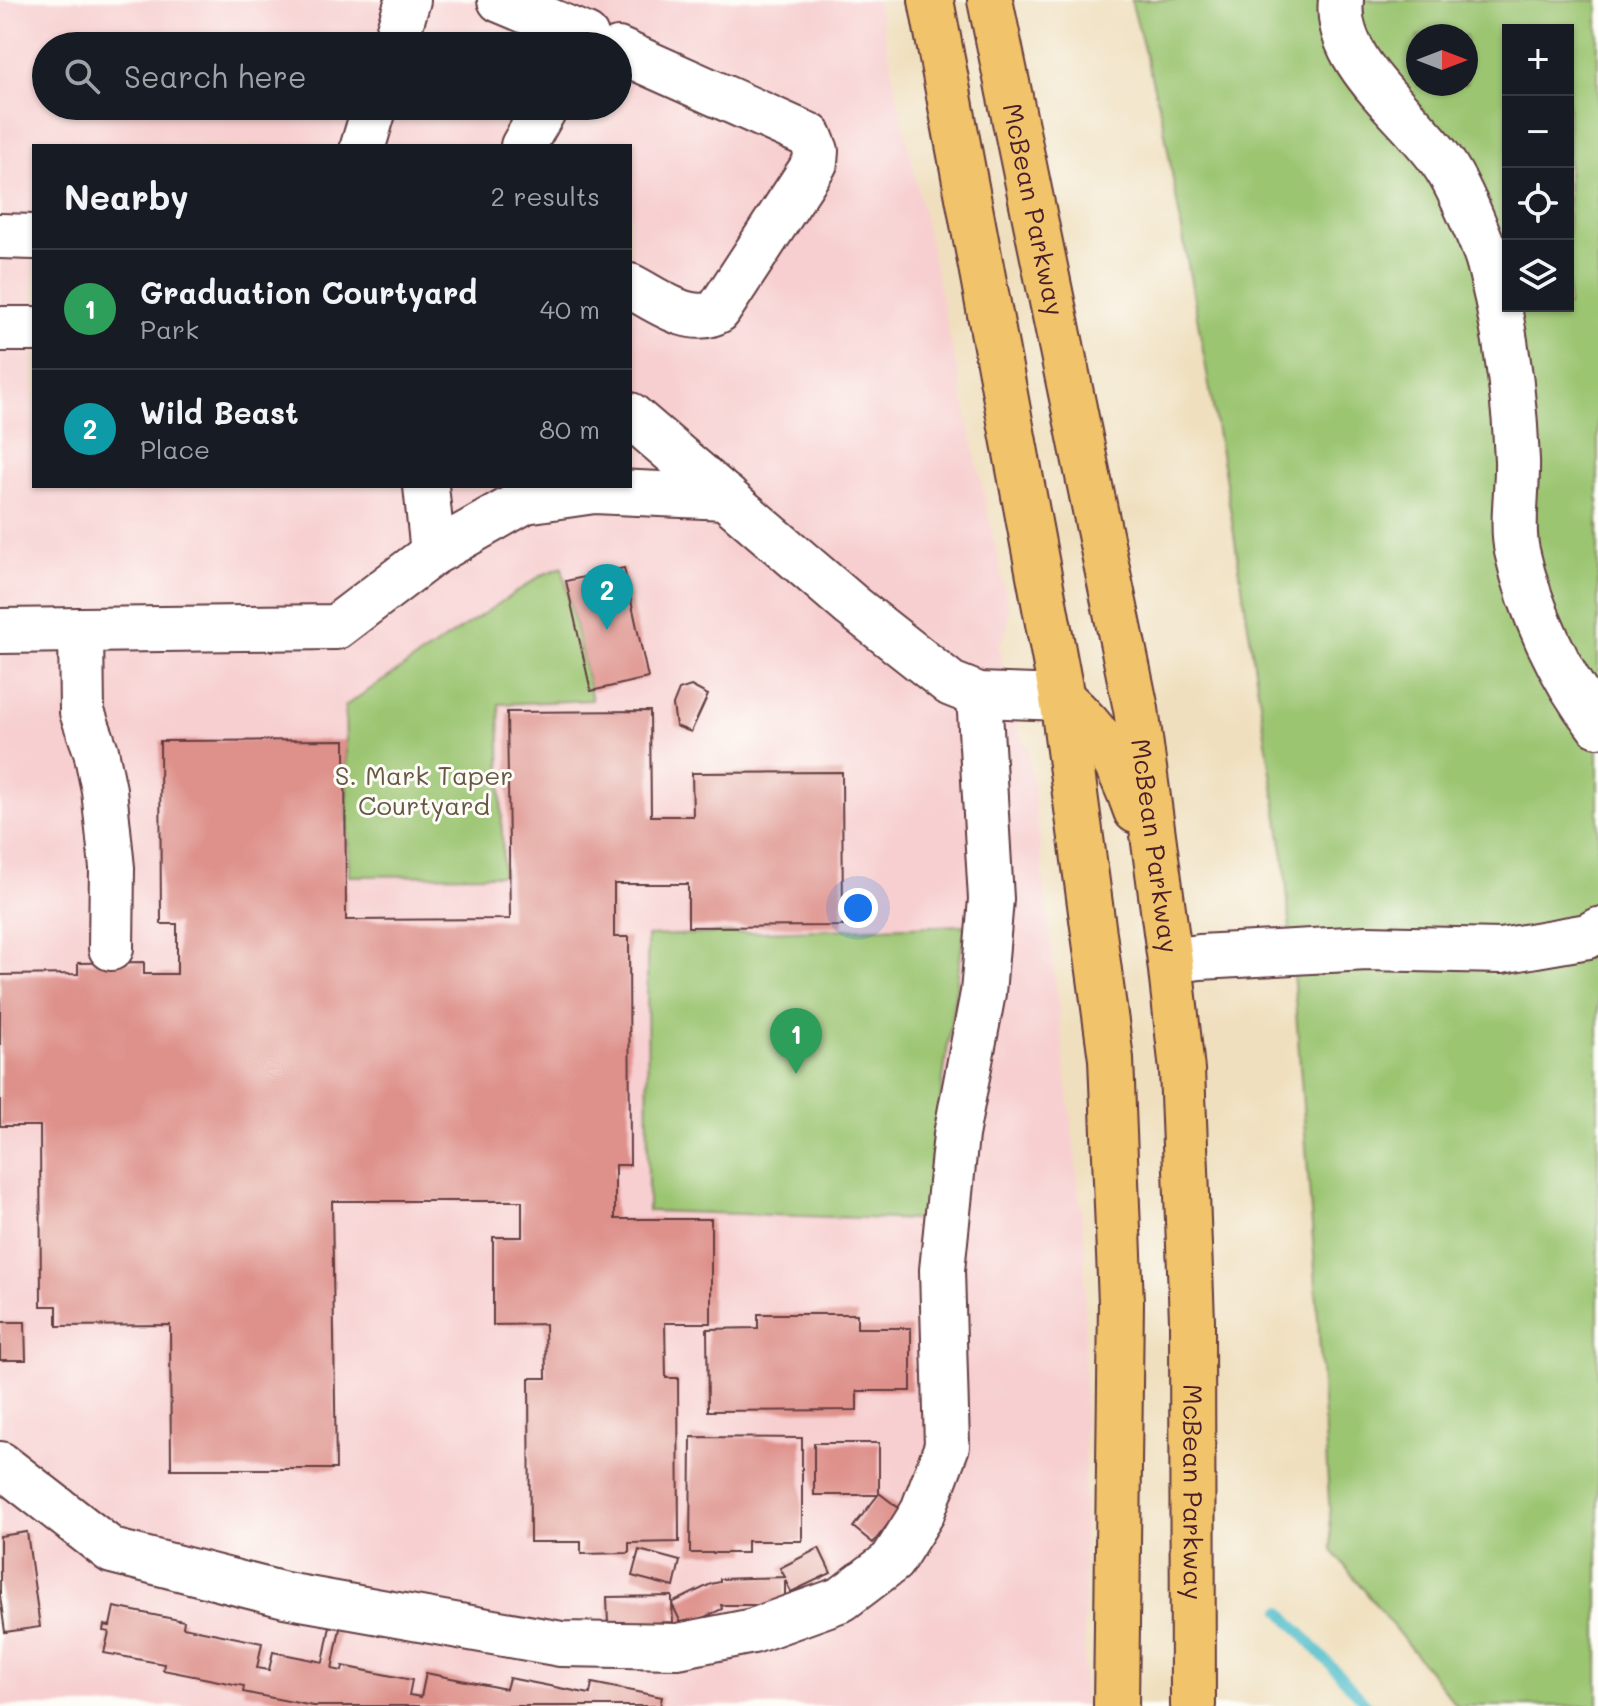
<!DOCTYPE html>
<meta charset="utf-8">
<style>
:root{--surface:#171b24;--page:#242831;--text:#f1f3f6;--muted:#9ea1a6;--line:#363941;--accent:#8c9099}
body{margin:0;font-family:Mali,sans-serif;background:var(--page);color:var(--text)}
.controls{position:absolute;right:24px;top:24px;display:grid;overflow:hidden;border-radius:0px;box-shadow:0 2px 6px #0004}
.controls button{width:72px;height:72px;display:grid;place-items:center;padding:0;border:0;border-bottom:2px solid var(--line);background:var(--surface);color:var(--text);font:40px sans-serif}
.compass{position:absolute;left:1406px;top:24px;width:72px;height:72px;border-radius:50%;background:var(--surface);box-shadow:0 2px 6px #0004;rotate:90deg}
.you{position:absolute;left:858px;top:908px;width:28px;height:28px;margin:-20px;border:6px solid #fff;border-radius:50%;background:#1a73e8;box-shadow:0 0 0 12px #1a73e833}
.badge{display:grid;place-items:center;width:52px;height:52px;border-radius:50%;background:var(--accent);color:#fff;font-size:26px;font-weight:700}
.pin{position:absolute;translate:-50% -66px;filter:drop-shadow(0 2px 4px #0008)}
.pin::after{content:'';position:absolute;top:42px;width:28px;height:24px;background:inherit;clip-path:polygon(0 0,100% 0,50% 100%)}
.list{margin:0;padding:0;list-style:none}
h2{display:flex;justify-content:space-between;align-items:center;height:104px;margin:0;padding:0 32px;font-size:34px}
h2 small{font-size:26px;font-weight:400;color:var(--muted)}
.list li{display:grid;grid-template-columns:52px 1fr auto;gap:24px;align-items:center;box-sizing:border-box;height:120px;padding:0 32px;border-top:2px solid var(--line)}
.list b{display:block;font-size:30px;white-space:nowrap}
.list p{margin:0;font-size:26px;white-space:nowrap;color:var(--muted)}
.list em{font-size:26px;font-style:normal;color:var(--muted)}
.icon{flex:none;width:44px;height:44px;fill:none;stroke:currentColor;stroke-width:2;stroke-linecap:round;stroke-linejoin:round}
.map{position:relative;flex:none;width:1598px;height:1706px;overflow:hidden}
.search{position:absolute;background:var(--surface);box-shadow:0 2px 6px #0004;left:32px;top:32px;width:600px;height:88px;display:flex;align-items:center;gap:20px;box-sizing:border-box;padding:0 28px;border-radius:44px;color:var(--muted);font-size:30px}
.panel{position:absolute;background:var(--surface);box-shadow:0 2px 6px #0004;left:32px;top:144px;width:600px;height:344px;border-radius:0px}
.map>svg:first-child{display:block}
.built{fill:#f7cfd0;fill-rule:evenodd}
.green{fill:#9bc571;stroke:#72724e;stroke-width:2;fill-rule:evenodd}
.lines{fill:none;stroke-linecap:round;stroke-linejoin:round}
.stream{stroke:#50bdc9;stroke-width:10}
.building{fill:#de908a}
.minor-casing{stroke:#633c41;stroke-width:48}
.major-casing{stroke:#633c41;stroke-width:48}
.minor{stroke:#fff;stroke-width:44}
.major{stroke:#f1c36a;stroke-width:44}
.labels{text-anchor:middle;stroke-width:6;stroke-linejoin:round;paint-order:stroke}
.street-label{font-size:26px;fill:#4a1f2b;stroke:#fdfcf7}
.park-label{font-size:26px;fill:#665944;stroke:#fdfcf7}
</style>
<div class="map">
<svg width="1598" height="1706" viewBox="0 0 1598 1706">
<rect width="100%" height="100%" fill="#fdfcf7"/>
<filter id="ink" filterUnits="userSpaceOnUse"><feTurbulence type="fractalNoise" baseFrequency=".0125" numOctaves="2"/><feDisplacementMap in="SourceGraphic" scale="16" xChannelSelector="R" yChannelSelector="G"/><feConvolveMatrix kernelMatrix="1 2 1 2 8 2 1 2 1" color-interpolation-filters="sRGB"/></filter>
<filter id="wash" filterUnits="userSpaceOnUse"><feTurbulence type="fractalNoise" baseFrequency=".006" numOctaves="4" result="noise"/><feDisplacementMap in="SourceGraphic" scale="32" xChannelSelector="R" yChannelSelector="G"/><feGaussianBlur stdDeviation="1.8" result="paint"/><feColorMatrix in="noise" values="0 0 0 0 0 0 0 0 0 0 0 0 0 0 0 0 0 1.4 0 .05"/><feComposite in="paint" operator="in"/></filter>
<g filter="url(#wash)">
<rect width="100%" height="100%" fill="#efdfbe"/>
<path class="built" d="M0 0H877L1009 610 1006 634 998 646 1019 733 1029 749 1085 1244 1084 1706H0ZM46 46H618V106H46ZM34 146H630V486H34Z"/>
<g class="green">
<path d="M1131 0H1598V1706H1457L1332 1550 1314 1254 1285 864 1225 476 1163 122ZM1508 30H1568V306H1508ZM1418 36H1466V84H1418Z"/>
<polygon points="562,567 592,700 499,704 503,875 349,876 345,706 542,575"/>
<polygon points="965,925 923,1220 648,1211 647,936"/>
</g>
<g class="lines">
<polyline class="stream" points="1281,1611 1368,1706"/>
</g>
<g id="blocks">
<g class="building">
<polygon points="624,568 648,678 591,691 566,581"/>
<polygon points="691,686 708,695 691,732 676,726 673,705 679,690"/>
<polygon points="650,711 651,816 693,816 692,773 842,772 843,926 688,927 688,884 614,884 614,937 629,937 630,1165 615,1165 615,1219 711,1219 711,1323 665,1323 666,1378 678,1378 679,1542 629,1543 629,1553 581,1554 581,1542 530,1542 529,1378 546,1378 545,1324 493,1325 493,1237 522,1237 522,1201 332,1201 336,1469 171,1469 170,1325 57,1326 57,1306 41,1306 40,1126 0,1126 0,975 78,974 78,963 144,962 144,974 177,974 177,924 161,924 160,741 345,740 346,920 510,919 507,712"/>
<polygon points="758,1314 857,1314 857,1328 911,1328 911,1391 857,1391 857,1410 708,1411 707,1329 758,1328"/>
<polygon points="0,1322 25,1322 26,1360 0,1360"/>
<polygon points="691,1437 802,1438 802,1541 747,1541 747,1553 690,1553"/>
<polygon points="814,1443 879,1443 879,1493 900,1509 873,1543 853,1527 878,1495 814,1495"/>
<polygon points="27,1532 40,1627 5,1632 0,1596 0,1536"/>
<polygon points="819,1548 831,1573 791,1592 785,1580 785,1605 721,1605 722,1609 683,1627 672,1604 673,1622 608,1625 607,1597 672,1596 672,1603 711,1584 720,1582 720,1579 785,1577 780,1568"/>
<polygon points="639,1550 680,1561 674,1587 632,1576"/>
<polygon points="114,1607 184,1621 183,1627 262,1643 257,1668 269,1670 273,1652 323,1662 332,1616 342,1618 332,1669 342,1671 343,1666 412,1680 409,1695 421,1697 426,1673 506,1689 509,1678 590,1694 592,1683 662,1697 660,1706 313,1706 243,1692 244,1686 163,1670 164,1664 104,1653 109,1632 103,1631 104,1625 110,1626"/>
</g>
</g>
</g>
<g filter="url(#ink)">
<use href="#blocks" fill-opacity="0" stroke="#633c41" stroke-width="2"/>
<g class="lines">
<g class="minor-casing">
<g id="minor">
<polyline points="500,0 586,36 580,46"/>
<path d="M1341 0C1333 65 1415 117 1447 169 1462 193 1474 224 1485 251 1491 266 1493 283 1497 298 1508 351 1515 406 1517 460 1518 488 1511 524 1517 551 1530 611 1560 676 1598 725"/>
<polyline points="394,46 408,0"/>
<path d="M618 50 810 136 816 151 815 163 718 311C690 327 656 299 630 286"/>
<polyline points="363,146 375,106"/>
<polyline points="523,146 546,106"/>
<polyline points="0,236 34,237"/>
<polyline points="0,329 34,329"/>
<polyline points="630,415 852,606 951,684 979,695 1062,698"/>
<polyline points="426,486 433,553"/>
<polyline points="81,630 82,712 96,751 104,790 112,868 111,948"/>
<polyline points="0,631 336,627 433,553 525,501 594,491 726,497"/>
<polyline points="1170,961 1200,957 1367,948 1501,951 1588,936 1598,930"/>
<polyline points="0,1464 112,1551 285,1595 561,1644 678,1646 753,1631 842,1599 892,1561 922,1513 947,1446 942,1270 956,1135 983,993 991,899 979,695"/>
</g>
</g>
<g class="major-casing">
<g id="major">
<polyline points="931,0 1062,698 1111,1059 1121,1303 1116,1706"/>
<path id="s1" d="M990 0 1136 709 1170 961 1182 1070 1192 1320 1193 1706"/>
<path d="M1062 698C1101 733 1119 761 1136 811"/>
</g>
</g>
<use href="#minor" class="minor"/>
<use href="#major" class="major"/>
</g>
</g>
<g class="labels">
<g class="street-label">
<text dy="9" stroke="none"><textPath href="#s1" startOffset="214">McBean Parkway</textPath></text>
<text dy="9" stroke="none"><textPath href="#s1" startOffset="862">McBean Parkway</textPath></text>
<text dy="9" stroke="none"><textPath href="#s1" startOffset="1510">McBean Parkway</textPath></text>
</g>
<g class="park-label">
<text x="424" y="785">S. Mark Taper<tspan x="424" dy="30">Courtyard</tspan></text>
</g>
</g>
</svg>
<div class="controls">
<button>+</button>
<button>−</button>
<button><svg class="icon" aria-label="locate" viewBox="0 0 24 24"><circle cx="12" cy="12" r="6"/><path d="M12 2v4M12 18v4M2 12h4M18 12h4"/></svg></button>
<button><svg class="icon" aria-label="layers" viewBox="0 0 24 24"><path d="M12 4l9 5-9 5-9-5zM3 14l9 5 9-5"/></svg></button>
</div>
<svg class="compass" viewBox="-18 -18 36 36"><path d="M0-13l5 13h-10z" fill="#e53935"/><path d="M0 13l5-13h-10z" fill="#9ea1a6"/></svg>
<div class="you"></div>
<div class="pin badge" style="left:796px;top:1074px;background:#2e9e5b">1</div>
<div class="pin badge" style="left:607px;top:630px;background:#0f9aa8">2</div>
<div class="search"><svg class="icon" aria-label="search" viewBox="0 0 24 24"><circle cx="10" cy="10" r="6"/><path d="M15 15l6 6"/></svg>Search here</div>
<section class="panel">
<h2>Nearby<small>2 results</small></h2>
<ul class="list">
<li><span class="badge" style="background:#2e9e5b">1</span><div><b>Graduation Courtyard</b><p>Park</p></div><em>40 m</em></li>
<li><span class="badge" style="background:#0f9aa8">2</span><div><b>Wild Beast</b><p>Place</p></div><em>80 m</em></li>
</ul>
</section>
</div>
